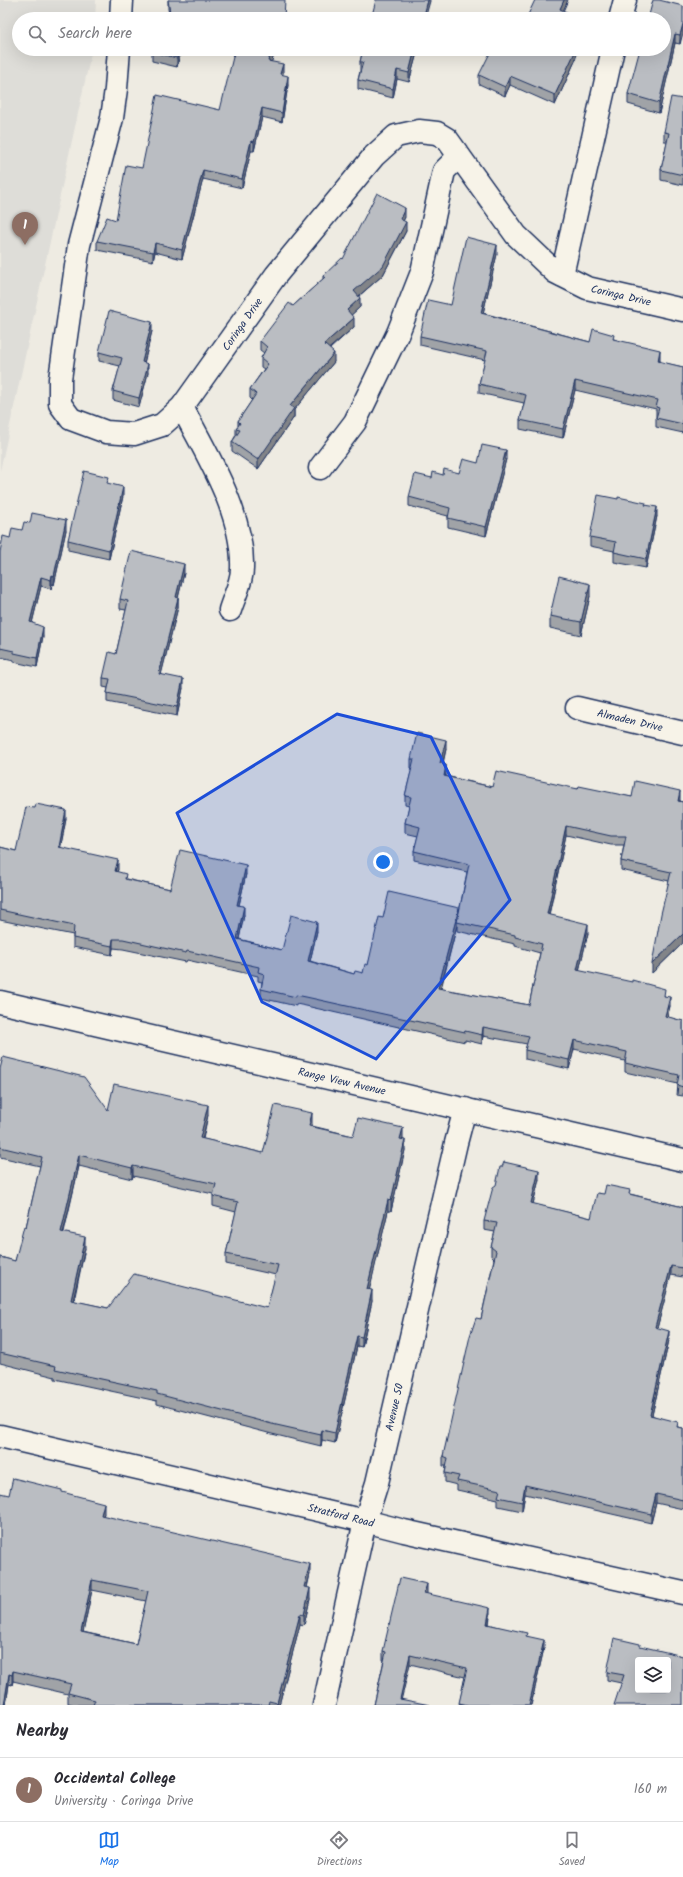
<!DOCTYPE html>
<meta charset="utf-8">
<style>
:root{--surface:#fff;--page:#f2f2f3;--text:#2b2b33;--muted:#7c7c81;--line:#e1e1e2;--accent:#1a73e8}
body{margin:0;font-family:Kalam,sans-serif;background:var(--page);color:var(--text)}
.controls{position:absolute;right:12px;bottom:12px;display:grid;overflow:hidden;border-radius:4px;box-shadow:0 4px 16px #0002}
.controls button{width:36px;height:36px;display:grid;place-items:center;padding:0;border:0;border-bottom:1px solid var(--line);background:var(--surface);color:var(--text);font:20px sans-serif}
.you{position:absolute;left:383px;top:862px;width:14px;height:14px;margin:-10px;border:3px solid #fff;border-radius:50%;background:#1a73e8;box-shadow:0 0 0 6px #1a73e833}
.badge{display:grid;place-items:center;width:26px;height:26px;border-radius:50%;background:var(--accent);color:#fff;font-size:13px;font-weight:700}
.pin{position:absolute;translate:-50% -33px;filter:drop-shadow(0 1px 2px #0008)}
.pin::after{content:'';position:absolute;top:21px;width:14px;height:12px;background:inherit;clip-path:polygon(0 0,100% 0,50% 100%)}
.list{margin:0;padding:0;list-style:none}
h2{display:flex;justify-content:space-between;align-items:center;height:52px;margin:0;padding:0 16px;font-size:17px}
h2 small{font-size:13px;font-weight:400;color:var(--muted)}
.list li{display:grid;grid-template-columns:26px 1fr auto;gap:12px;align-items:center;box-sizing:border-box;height:64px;padding:0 16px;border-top:1px solid var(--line)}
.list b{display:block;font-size:15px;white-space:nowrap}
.list p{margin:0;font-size:13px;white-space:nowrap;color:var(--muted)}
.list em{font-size:13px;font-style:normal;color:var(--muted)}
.icon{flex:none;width:22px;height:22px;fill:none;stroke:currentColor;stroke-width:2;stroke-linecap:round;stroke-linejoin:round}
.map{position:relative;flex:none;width:683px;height:1705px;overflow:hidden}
.search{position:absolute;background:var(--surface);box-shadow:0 4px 16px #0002;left:12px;right:12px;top:12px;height:44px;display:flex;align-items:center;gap:10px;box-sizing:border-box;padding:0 14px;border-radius:22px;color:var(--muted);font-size:15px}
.sheet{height:116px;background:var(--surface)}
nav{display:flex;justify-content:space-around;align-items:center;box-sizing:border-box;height:56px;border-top:1px solid var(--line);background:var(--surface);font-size:11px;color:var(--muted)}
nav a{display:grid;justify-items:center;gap:2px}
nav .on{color:var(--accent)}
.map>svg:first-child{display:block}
.built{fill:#deddd8}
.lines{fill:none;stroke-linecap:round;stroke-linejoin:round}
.minor-casing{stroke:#1b2f5e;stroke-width:25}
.minor{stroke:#f7f3e8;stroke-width:22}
.wall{fill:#a0a3a7;stroke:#1b2f5e;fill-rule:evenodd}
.shaded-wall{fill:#828488;stroke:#1b2f5e}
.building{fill:#babdc2;stroke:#1b2f5e;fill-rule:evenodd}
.marked{fill:#1d4ed8;fill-opacity:0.2;stroke:#1d4ed8;stroke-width:3;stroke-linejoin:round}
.labels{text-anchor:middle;stroke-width:3;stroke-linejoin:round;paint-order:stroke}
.street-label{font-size:11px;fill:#1b2f5e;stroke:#f7f3e8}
</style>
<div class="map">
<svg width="683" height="1705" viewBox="0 0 683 1705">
<rect width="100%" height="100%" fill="#eeebe2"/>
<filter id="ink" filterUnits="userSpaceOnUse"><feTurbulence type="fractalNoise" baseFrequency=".025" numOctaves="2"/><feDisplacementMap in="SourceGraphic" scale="8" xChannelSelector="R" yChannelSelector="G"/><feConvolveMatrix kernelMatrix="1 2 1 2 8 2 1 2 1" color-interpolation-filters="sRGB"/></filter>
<g filter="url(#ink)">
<polygon class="built" points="0,0 96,0 95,19 19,19 19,49 92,49 0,471"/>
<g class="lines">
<g class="minor-casing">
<g id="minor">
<polyline points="121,19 122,0"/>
<polyline points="620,19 625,0"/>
<polyline points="119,49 116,89 112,118 79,245 60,379 60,404 71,419 106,432 134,434 162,425 182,407 276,275 374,156 396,136 419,131 437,133 447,139 516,235 555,272 587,288 683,310"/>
<polyline points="562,275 613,49"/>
<path d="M182 407C207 455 244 513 242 569 242 582 234 597 230 610"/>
<polyline points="320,468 355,422 398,333 422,272 444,171 459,156"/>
<polyline points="577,708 683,733"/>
<polyline points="0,1002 683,1160"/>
<polyline points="0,1436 365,1521 404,1531 683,1593"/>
<polyline points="324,1705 365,1521 377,1483 456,1143 465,1109"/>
</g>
</g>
<use href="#minor" class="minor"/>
</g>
<g class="wall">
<polygon points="168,0 284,19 170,19 168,9"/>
<polygon points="683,6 680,44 675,43 659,113 628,104 628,94"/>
<polygon points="181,49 177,67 152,61 152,52"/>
<polygon points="363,49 418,49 409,82 397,79 393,98 358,89 358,80 360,71 360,62"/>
<polygon points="575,61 555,105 510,85 505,96 479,84 479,75"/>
<polygon points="271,62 282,74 288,85 282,122 262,117 254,151 251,151 242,188 203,179 182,259 155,252 153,261 97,250 97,241 116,220 142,168 220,110"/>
<polygon points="683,99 683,185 661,180 661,170 667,141 664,141 664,132"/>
<polygon points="405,217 403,221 406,231 383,275 359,296 360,307 351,315 354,327 330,349 334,362 294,410 294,417 258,469 232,451 232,442 236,435 236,429 238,427 238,421 252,400 250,398 250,389 264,369 261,367 261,358 264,353 260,350 260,341 293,306 323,279 323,276 343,259"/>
<polygon points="497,254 483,313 590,342 614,339 660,359 660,362 683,367 683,433 656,427 656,409 575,390 563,438 520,429 520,420 524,403 479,393 479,384 485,360 420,345 420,336 451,305"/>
<polygon points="152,331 144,363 148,373 139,407 113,400 113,391 120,366 99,361 99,352"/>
<polygon points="506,459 486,536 448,527 448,516 409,506 409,497 432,478 443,475 459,473 478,463"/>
<polygon points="109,484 123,496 109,559 68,550 68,540"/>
<polygon points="646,505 657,516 646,568 614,562 614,551 590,546 590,537"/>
<polygon points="22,530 66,530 54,585 52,584 51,589 41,586 32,623 43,636 37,667 14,662 14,660 0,657 0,552 10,538"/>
<polygon points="184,573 178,598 178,607 161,674 183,688 177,716 107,702 107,693 108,688 103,687 103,678 116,654 126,610 120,609 120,599"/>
<polygon points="590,596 581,635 550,628 550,616"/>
<path d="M446 749 443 764 446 774V776L492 787 578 789 632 797 680 800V801L683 802V943L652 973 669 881 621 870V861L624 845H611L566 835 549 915 588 933 579 971 665 996 670 1006 667 1017 683 1021V1096L677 1095 678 1084 625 1072V1061L574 1049 569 1069 525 1059V1050L527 1044 483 1036 482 1044 465 1040V1042L306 1006 296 1004V1006L261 998V989L262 982 258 981V976L187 960 186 962 123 949 113 948 112 955 73 947V935L0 920V847L16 851 66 819 60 848 118 869 117 872 126 879 170 889 246 874 239 905 244 915 239 939 282 950 317 931 310 961 354 974 363 973 368 965 383 918 459 912 467 872 414 860V851L418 836 405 833V823L409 806 405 805V796L412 768H411V759ZM457 925V931L515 944V946L540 953 529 1005 441 989Z"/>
<path d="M0 1069 108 1110 208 1115 203 1139 263 1153 312 1124V1126L353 1136 402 1139 405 1150 391 1211H388L369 1290 372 1301 362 1347 357 1346 335 1443 322 1440 321 1446 272 1434 157 1404V1401L55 1379V1377L0 1363V1257L15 1261 26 1227 40 1166 0 1157ZM79 1166 132 1179 133 1176 213 1194V1206L236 1212 226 1254V1264L276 1275 267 1308H108L74 1301 85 1248 64 1232Z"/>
<polygon points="539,1179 533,1204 591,1218 604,1194 630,1194 683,1207 683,1277 671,1275 657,1328 669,1340 652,1415 678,1427 683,1428 683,1509 656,1503 651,1523 525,1494 522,1511 498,1506 498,1499 457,1490 457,1485 445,1482 445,1473 446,1466 443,1466 443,1456 481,1319 494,1259 491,1256 491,1247 495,1232 484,1230 484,1221"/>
<path d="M62 1493 104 1513 103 1516 310 1574 307 1588 310 1599 304 1625 300 1624 279 1705H75L68 1703V1694L13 1681 12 1685 9 1684 6 1705H0L9 1495ZM92 1590 146 1601 136 1644 83 1632Z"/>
<polygon points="427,1593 426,1594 490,1617 489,1624 527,1636 544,1648 531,1705 459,1705 465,1677 410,1664 374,1705 384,1660 383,1660 383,1651"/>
<polygon points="640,1646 621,1683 607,1680 607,1672"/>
</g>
<g class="shaded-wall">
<polygon points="428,0 430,0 430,1 425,19 423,19"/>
<polygon points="564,0 568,0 560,18 560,9"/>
<polygon points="683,24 683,33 680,44 680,35"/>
<polygon points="675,34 675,43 659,113 659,103"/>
<polygon points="179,49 181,49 177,67 177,58"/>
<polygon points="273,49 277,49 268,70 268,61"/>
<polygon points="415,49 418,49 409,82 409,73"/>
<polygon points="576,49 578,49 575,61 555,105 555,95"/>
<polygon points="283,64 283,74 280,83 280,74"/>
<polygon points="397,70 397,79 393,98 393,89"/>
<polygon points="288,76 288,85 282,122 282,113"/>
<polygon points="510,76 510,85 505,96 505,87"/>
<polygon points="262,108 262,117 254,151 254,142"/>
<polygon points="251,141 251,151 242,188 242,179"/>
<polygon points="203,170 203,179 182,259 182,250"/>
<polygon points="405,208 405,217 400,228 400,219"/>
<polygon points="406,222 406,231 383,275 354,300 354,291"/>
<polygon points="155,243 155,252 153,261 153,252"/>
<polygon points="497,245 497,254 481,322 481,313"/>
<polygon points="360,298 360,307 347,319 347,310"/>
<polygon points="354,318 354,327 324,353 324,344"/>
<polygon points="152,322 152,331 142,371 142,362"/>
<polygon points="660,350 660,359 658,370 658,361"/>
<polygon points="334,353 334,362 294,410 294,417 258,469 258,460 290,406"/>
<polygon points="148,364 148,373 139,407 139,398"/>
<polygon points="575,381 575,390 563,438 563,429"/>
<polygon points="506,450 506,459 486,536 486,527"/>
<polygon points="123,487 123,496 109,559 109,550"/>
<polygon points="657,507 657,516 646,568 646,559"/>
<polygon points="66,520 66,530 54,585 54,576"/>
<polygon points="184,564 184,573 176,606 176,597"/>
<polygon points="52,575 52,584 51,589 51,580"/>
<polygon points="41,577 41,586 30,631 30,622"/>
<polygon points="590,584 590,596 581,635 581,622"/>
<polygon points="178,598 178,607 159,683 159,674"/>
<polygon points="43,627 43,636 37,667 37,658"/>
<polygon points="183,679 183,688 177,716 177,707"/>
<polygon points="446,740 446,749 440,773 440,763"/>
<polygon points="446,765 446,774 444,785 444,776"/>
<polygon points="680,791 680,800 678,810 678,801"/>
<polygon points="66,810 66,819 59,856 59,847"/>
<polygon points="566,826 566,835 547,923 547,914"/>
<polygon points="118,860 118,869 115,881 115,871"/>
<polygon points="246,865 246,874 237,914 237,905"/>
<polygon points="244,906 244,915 237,948 237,939"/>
<polygon points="459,908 459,917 457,922 457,925 438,998 438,988"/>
<polygon points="317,922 317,931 308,970 308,961"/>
<polygon points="588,924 588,933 577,979 577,970"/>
<polygon points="683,934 683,943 652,973 652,964"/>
<polygon points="113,939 113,948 112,955 112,946"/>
<polygon points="670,997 670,1006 665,1026 665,1016"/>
<polygon points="483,1027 483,1036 482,1044 482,1035"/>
<polygon points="574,1040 574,1049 569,1069 569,1060"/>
<polygon points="208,1105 208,1115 200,1149 200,1138"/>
<polygon points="312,1113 312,1124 309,1136 309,1126"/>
<polygon points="403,1128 403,1139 400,1149 400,1139"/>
<polygon points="405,1140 405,1150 391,1211 391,1201"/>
<polygon points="79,1155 79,1166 61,1242 61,1232"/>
<polygon points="133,1166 133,1176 132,1179 132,1168"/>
<polygon points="539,1170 539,1179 531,1212 531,1203"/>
<polygon points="388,1200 388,1211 367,1300 367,1289"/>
<polygon points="85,1237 85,1248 71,1310 71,1300"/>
<polygon points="671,1266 671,1275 655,1336 655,1327"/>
<polygon points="372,1290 372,1301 362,1347 362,1337"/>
<polygon points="669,1331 669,1340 650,1424 650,1415"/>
<polygon points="357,1336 357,1346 335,1443 335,1433"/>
<polygon points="322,1430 322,1440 321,1446 321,1435"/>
<polygon points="525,1485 525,1494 522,1511 522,1502"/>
<polygon points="656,1494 656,1503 651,1523 651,1514"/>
<polygon points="104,1503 104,1513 101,1525 101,1515"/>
<polygon points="310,1564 310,1574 304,1598 304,1587"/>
<polygon points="92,1580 92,1590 81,1642 81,1632"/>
<polygon points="427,1584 427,1593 424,1602 424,1593"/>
<polygon points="310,1588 310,1599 304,1625 304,1615"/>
<polygon points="490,1608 490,1617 487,1633 487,1624"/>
<polygon points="300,1614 300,1624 279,1705 277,1705 277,1703"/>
<polygon points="544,1640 544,1648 531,1705 529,1705"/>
<polygon points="410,1655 410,1664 400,1705 400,1699"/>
<polygon points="13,1671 13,1681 12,1685 12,1675"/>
<polygon points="9,1674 9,1684 6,1705 4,1705"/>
</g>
<g class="building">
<polygon points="168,0 285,0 284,19 171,19"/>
<polygon points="376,0 428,0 423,19 371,19"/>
<polygon points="535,0 564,0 560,9 582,19 526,19"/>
<polygon points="653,0 659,0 683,6 683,24 680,35 675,34 659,103 628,94 640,49 664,49 664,19 648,19"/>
<polygon points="153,49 179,49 177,58 152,52"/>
<polygon points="235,49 273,49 268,61 283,64 280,74 288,76 282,113 262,108 254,142 251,141 242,179 203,170 182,250 155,243 153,252 97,241 107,217 116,220 126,165 142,168 157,95 220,110"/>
<polygon points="363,49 415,49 409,73 397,70 393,89 358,80 363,62 360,62"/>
<polygon points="492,49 576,49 575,52 555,95 510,76 505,87 479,75"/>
<polygon points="671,97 683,99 683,175 661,170 669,133 664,132"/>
<polygon points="377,193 405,208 400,219 406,222 383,266 354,291 360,298 347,310 354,318 324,344 334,353 290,406 294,408 258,460 232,442 240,430 236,429 240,423 238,421 256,394 250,389 268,364 261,358 267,347 260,341 289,303 293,306 325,277 323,276 342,258 343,259"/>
<polygon points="466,237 497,245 481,313 590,342 593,329 614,335 613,339 660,350 658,361 683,367 683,424 656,418 659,408 656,407 658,400 575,381 563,429 520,420 526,395 479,384 487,351 420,336 428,300 451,305"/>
<polygon points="109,311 152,322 142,362 148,364 139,398 113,391 122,358 99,352"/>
<polygon points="482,445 506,450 486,527 448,518 450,508 409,497 415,474 432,478 433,472 443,475 444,469 459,473 463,459 478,463"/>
<polygon points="84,471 109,477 107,483 123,487 109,550 68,540"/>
<polygon points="598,495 618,499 618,497 646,503 645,505 657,507 646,559 614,552 616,542 590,537"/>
<polygon points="32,513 66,520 54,576 52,575 51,580 41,577 30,622 43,627 37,658 14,653 14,651 0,648 0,552 3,536 10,538 12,528 22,530 24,522 30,523"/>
<polygon points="131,551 184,564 176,597 178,598 159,674 183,679 177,707 107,693 110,679 103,678 109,652 116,654 128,601 120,599"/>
<polygon points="559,576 590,584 581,622 550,616"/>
<polygon points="417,733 446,740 440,763 446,765 444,776 492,787 496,771 578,789 579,786 632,797 635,781 680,791 678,801 683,802 683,934 652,964 661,914 671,872 621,861 626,836 611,836 566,826 547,914 588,924 577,970 632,982 632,980 665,989 664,996 670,997 665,1016 683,1021 683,1087 677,1085 679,1075 625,1063 627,1052 574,1040 569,1060 525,1050 529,1036 483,1027 482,1035 465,1031 465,1032 306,997 296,995 296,997 261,989 264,974 258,972 259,967 187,951 186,953 123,939 113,939 112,946 73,938 74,926 0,910 0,847 16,851 26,807 35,808 36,804 66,810 59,847 118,860 115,871 126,874 125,879 170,889 180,850 246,865 237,905 244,906 237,939 282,950 291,915 317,922 308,961 354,974 355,971 363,973 365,964 368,965 379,917 383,918 389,892 459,908 438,988 529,1005 542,944 515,937 515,935 457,922 469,864 414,851 420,827 405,823 411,797 405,796 414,759 411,759"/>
<path d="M3 1057 84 1077 108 1110 114 1084 208 1105 200 1138 263 1153 275 1105 312 1113 309 1126 353 1136 358 1118 403 1128 400 1139 405 1140 391 1201 388 1200 367 1289 372 1290 362 1337 357 1336 335 1433 322 1430 321 1435 272 1424 157 1394V1391L55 1369 56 1366 0 1353V1257L15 1261 24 1226 26 1227 42 1157 0 1147V1069ZM79 1155 132 1168 133 1166 216 1184 213 1196 238 1202 226 1254 278 1265 267 1308 134 1274 108 1308 71 1300 85 1237 61 1232Z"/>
<polygon points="504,1162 539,1170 531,1203 591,1218 597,1193 604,1194 606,1185 630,1190 629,1194 683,1207 683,1268 671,1266 655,1327 669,1331 650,1415 678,1422 677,1427 683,1428 683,1500 656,1494 651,1514 525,1485 522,1502 498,1497 500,1490 457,1481 459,1476 445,1473 448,1458 443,1456 470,1336 476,1318 481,1319 496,1251 491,1247 497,1223 484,1221 493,1187 496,1185 500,1167 502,1167"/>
<path d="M13 1478 62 1490V1492L104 1503 101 1515 310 1564 304 1587 310 1588 304 1615 300 1614 277 1703 269 1701 268 1705H93L95 1700 68 1693 71 1684 13 1671 12 1675 9 1674 4 1705H0V1493L9 1495ZM92 1580 148 1591 136 1644 81 1632Z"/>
<polygon points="400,1578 427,1584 424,1593 490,1608 487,1624 527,1633 526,1636 544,1640 529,1705 468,1705 459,1703 467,1668 410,1655 400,1699 430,1705 374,1705 386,1652 383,1651"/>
<path d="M614 1638 640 1644V1646L683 1656V1705H614L624 1675 607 1672ZM638 1660H668V1690H638Z"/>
</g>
</g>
<path class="marked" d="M337 714 431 737 510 900 376 1059 262 1002 177 813Z"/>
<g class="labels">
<g class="street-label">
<text transform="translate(621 295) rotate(13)" y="4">Coringa Drive</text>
<text transform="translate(242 324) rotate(-55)" y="4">Coringa Drive</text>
<text transform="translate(630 720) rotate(13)" y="4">Almaden Drive</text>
<text transform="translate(342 1081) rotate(13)" y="4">Range View Avenue</text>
<text transform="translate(394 1407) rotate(-77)" y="4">Avenue 50</text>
<text transform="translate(341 1515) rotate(14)" y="4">Stratford Road</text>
</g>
</g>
</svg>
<div class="controls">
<button><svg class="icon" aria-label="layers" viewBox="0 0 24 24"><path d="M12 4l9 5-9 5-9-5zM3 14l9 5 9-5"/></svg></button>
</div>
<div class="you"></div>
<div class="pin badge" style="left:25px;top:245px;background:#8d6e63">1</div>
<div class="search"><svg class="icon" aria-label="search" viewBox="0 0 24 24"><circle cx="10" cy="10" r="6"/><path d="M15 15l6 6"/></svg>Search here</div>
</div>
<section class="sheet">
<h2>Nearby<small></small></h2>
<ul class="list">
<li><span class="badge" style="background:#8d6e63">1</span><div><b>Occidental College</b><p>University · Coringa Drive</p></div><em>160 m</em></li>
</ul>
</section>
<nav>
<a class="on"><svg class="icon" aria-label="map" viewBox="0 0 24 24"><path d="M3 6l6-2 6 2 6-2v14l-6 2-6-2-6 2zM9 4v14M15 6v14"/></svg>Map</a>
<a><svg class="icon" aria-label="directions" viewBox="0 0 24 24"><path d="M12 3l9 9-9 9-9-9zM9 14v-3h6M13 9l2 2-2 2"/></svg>Directions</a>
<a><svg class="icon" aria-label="saved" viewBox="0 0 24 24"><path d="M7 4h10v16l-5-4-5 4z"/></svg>Saved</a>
</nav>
